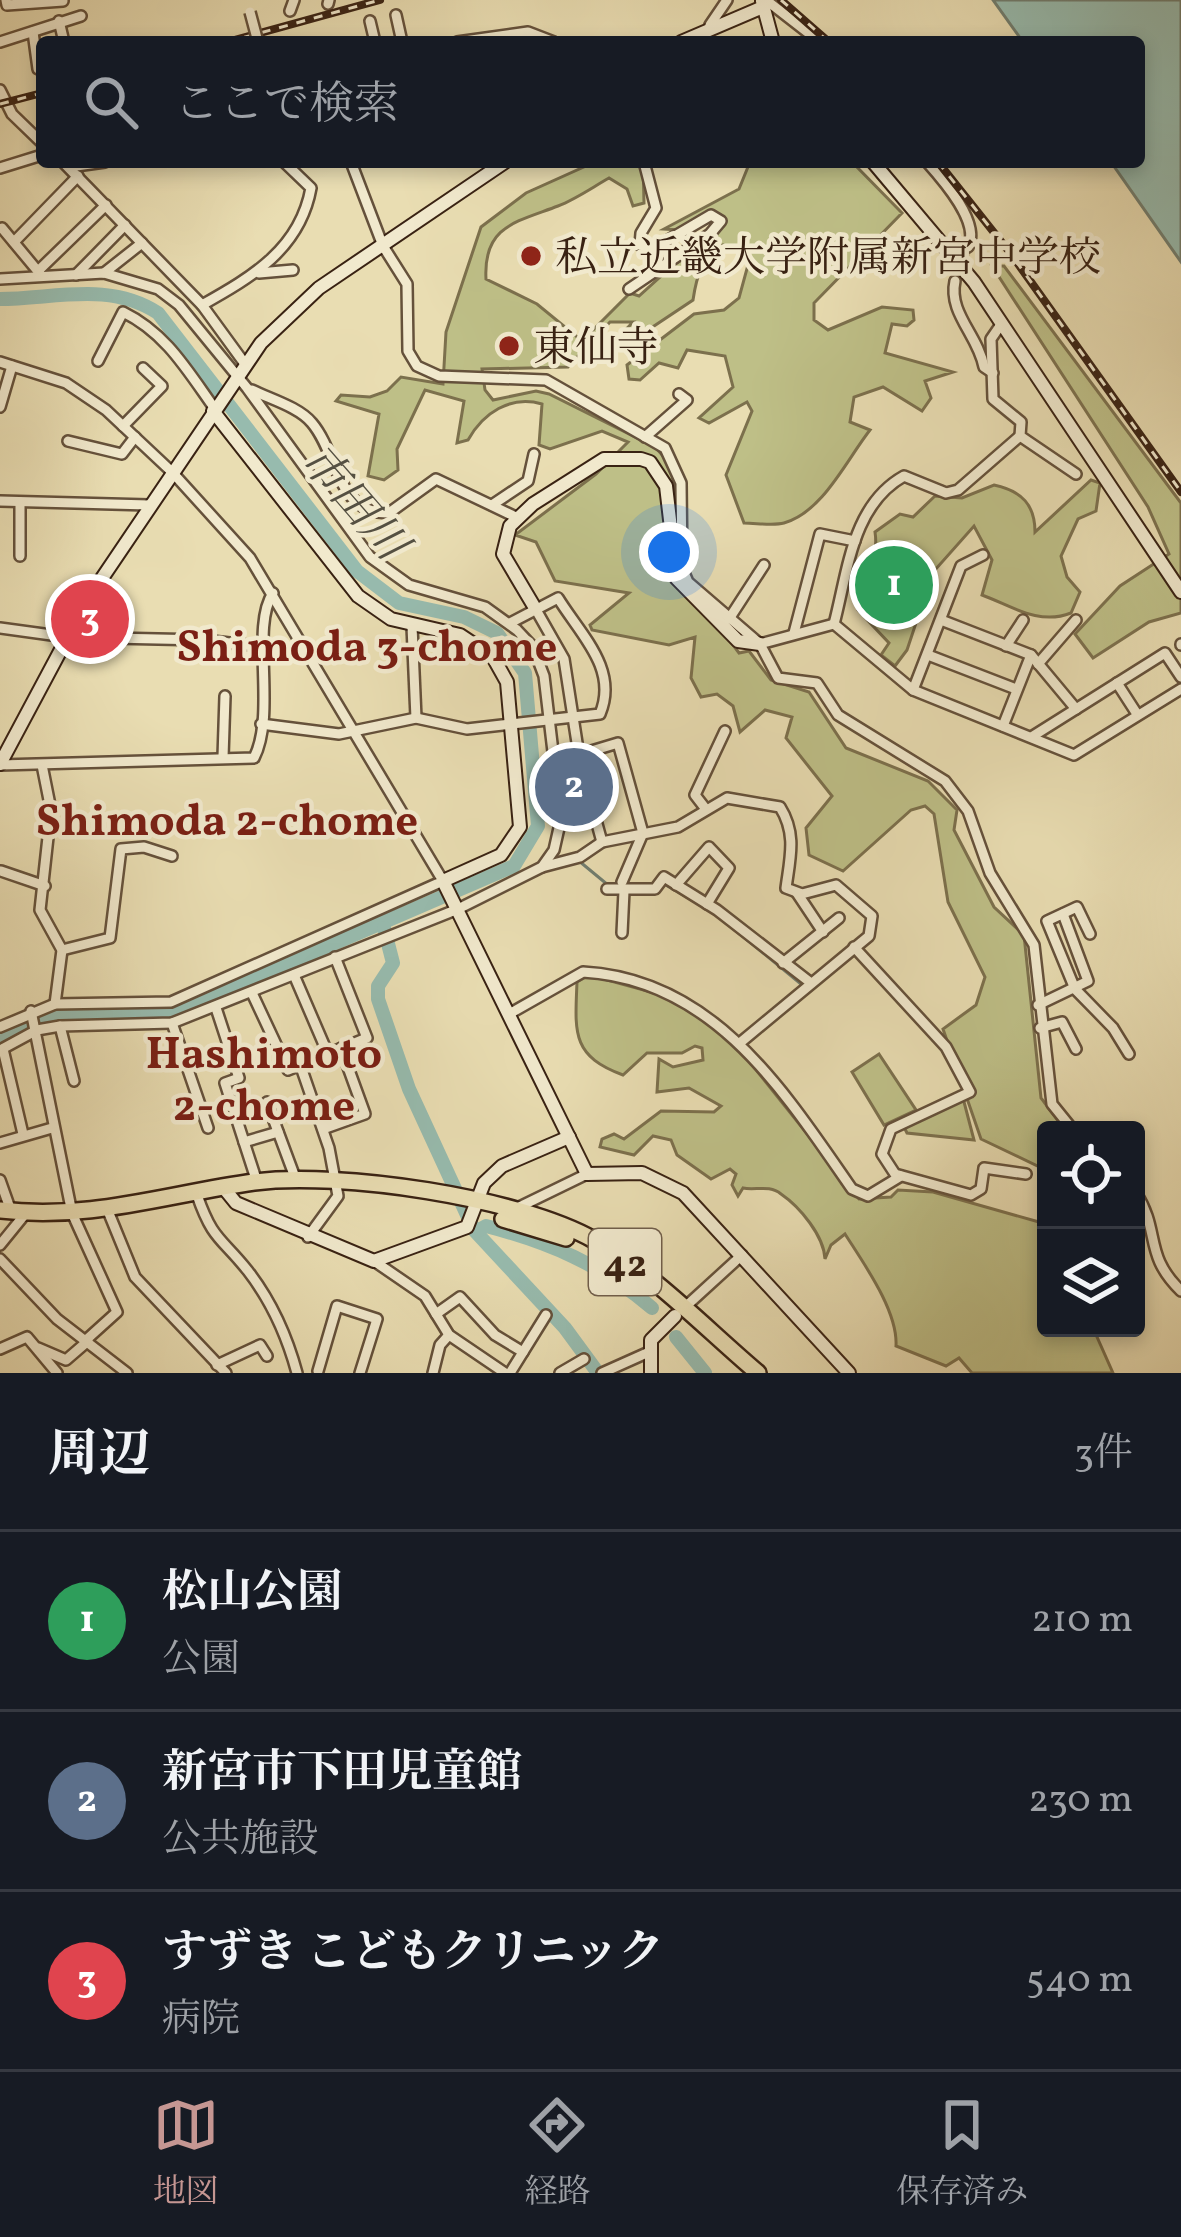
<!DOCTYPE html>
<html lang="ja">
<meta charset="utf-8">
<style>
:root{--surface:#171b24;--page:#242831;--text:#f1f3f6;--muted:#9ea1a6;--line:#363941;--accent:#c59692}
body{margin:0;font-family:Vollkorn,"Noto Serif JP",serif;background:var(--page);color:var(--text)}
.controls{position:absolute;right:36px;bottom:36px;display:grid;overflow:hidden;border-radius:12px;box-shadow:0 6px 18px #0003}
.controls button{width:108px;height:108px;display:grid;place-items:center;padding:0;border:0;border-bottom:3px solid var(--line);background:var(--surface);color:var(--text);font:60px sans-serif}
.you{position:absolute;left:669px;top:552px;width:42px;height:42px;margin:-30px;border:9px solid #fff;border-radius:50%;background:#1a73e8;box-shadow:0 0 0 18px #1a73e833}
.badge{display:grid;place-items:center;width:78px;height:78px;border-radius:50%;background:var(--accent);color:#fff;font-size:39px;font-weight:700}
.pin{position:absolute;translate:-50% -50%;border:6px solid #fff;box-shadow:0 3px 12px #0006}
.list{margin:0;padding:0;list-style:none}
h2{display:flex;justify-content:space-between;align-items:center;height:156px;margin:0;padding:0 48px;font-size:51px}
h2 small{font-size:39px;font-weight:400;color:var(--muted)}
.list li{display:grid;grid-template-columns:78px 1fr auto;gap:36px;align-items:center;box-sizing:border-box;height:180px;padding:0 48px;border-top:3px solid var(--line)}
.list b{display:block;font-size:45px;white-space:nowrap}
.list p{margin:0;font-size:39px;white-space:nowrap;color:var(--muted)}
.list em{font-size:39px;font-style:normal;color:var(--muted)}
.icon{flex:none;width:66px;height:66px;fill:none;stroke:currentColor;stroke-width:2;stroke-linecap:round;stroke-linejoin:round}
.map{position:relative;flex:none;width:1181px;height:1373px;overflow:hidden}
.search{position:absolute;background:var(--surface);box-shadow:0 6px 18px #0003;left:36px;right:36px;top:36px;height:132px;display:flex;align-items:center;gap:30px;box-sizing:border-box;padding:0 42px;border-radius:12px;color:var(--muted);font-size:45px}
.sheet{height:696px;background:var(--surface)}
nav{display:flex;justify-content:space-around;align-items:center;box-sizing:border-box;height:168px;border-top:3px solid var(--line);background:var(--surface);font-size:33px;color:var(--muted)}
nav a{display:grid;justify-items:center;gap:6px}
nav .on{color:var(--accent)}
.map>svg:first-child{display:block}
.green{fill:#bebf87;stroke:#7c704d;stroke-width:3}
.water{fill:#97bbae;stroke:#717e70;stroke-width:3}
.lines{fill:none;stroke-linecap:round;stroke-linejoin:round}
.stream{stroke:#717e70;stroke-width:3}
.river{stroke:#97bbae;stroke-width:14}
.street-tunnel{stroke:#c6b892;stroke-width:9;stroke-dasharray:9 4.5;stroke-linecap:butt}
.street-casing{stroke:#65513b;stroke-width:14}
.secondary-casing{stroke:#392213;stroke-width:16}
.highway-casing{stroke:#392213;stroke-width:20}
.street{stroke:#f1e9cd;stroke-width:9}
.secondary{stroke:#f1e9cd;stroke-width:12}
.highway{stroke:#e9ddb2;stroke-width:15}
.rail-casing{stroke:#392213;stroke-width:8}
.rail{stroke:#f1e9cd;stroke-width:3;stroke-dasharray:9;stroke-linecap:butt}
.street-bridge-casing{stroke:#65513b;stroke-width:14;stroke-linecap:butt}
.street-bridge{stroke:#f1e9cd;stroke-width:9}
.poi-dot{fill:#8f2418;stroke:#f1e9cd;stroke-width:4.5}
.labels{text-anchor:middle;stroke-width:9;stroke-linejoin:round;paint-order:stroke}
.shield{fill:#f1e9cd;stroke:#705e4b;stroke-width:3}
.shield-label{font-size:39px;font-weight:bold;fill:#392213}
.poi-label{font-size:42px;fill:#392213;stroke:#f1e9cd;text-anchor:start}
.water-label{font-size:45px;font-style:italic;fill:#555042;stroke:#f1e9cd}
.neighbourhood-label{font-size:45px;font-weight:bold;fill:#7a1f14;stroke:#f1e9cd}
</style>
<div class="map">
<svg width="1181" height="1373" viewBox="0 0 1181 1373">
<rect width="100%" height="100%" fill="#e9ddb2"/>
<filter id="stains"><feTurbulence type="fractalNoise" baseFrequency=".00167" numOctaves="4"/><feColorMatrix values="0 0 0 0 .2 0 0 0 0 .09 0 0 0 0 .02 0 0 0 .5 -.17"/></filter>
<radialGradient id="worn" r=".72"><stop offset=".6" stop-color="#630" stop-opacity="0"/><stop offset="1" stop-color="#630" stop-opacity=".3"/></radialGradient>
<g class="green">
<path d="M595 162H643L644 203 633 206 627 189 609 178C593 187 576 199 558 206 516 222 483 226 486 279L537 304 582 341 630 293 639 296 723 220 711 211 680 230 664 229 739 189 750 162H852L902 213 814 303V320L828 330 882 307 913 310 914 320 907 326 892 324 885 353 953 372 925 381 931 398 922 411 883 387 854 397 850 422 870 430C847 459 823 512 784 523 773 526 756 523 744 523L726 475 752 411 747 402 709 423 699 418 733 387 725 356 687 350 678 368 659 363 640 380 629 379 627 365 694 314 724 310 739 298 748 265 736 249 723 245C701 262 697 273 693 300L624 346 615 341 633 322H610L568 367 482 369 485 390 493 400 536 391 549 394 655 447 672 466 680 573 739 653 749 651 771 680 809 692 846 748 928 781 957 810 954 830 994 907 1024 935 1041 1098 1065 1130H1046V1170L981 1139 943 1029 976 1005 985 977 948 902 934 814 925 806 911 810 843 871 809 855 806 828 832 796 786 738 792 717 765 710 740 732 733 706 717 694 701 697 691 678 695 637 669 645 592 630 590 625 629 593 555 581 536 542 515 535 596 474 628 442 602 431 550 449 539 445 542 404C510 395 483 413 468 440L457 443 464 401 425 390 397 449 398 470 384 480 368 476 379 414 336 401 341 395 370 397 387 391 401 377 443 384 446 332 481 227 526 193Z"/>
<polygon points="992,266 1004,266 1181,503 1181,613 1149,622 1093,658 1075,634 1120,586 1169,554 1148,507"/>
<path d="M1091 480 1100 483 1096 511 1078 519 1061 556 1067 577 1080 592 1071 613C1038 626 1010 605 982 595L992 560 974 526 918 589 916 623 907 650 895 666 881 655 889 643 858 610C866 584 879 557 875 532L900 514 913 517 935 496 962 498 994 485C1022 491 1035 505 1035 532Z"/>
<path d="M589 975 673 998 733 1041 859 1199 891 1197 898 1190 933 1192 1046 1224V1328H1093L1113 1373H972L959 1358 946 1366 896 1346C898 1311 864 1264 845 1234L831 1245 825 1259C824 1236 800 1207 781 1194 769 1184 755 1191 743 1188L738 1196 732 1185 736 1174 730 1169 711 1179 677 1155 671 1140 653 1136 634 1155 600 1147 602 1139 614 1134 624 1139 661 1111 714 1112 721 1106 689 1088 657 1092 659 1059 673 1067 703 1060 702 1048 695 1046 682 1053H647L623 1075C571 1056 575 1032 577 982Z"/>
<polygon points="879,1054 916,1110 884,1125 852,1072"/>
<polygon points="963,1098 974,1140 907,1133 903,1125"/>
</g>
<polygon class="water" points="993,0 1181,0 1181,262 1111,162 1139,162 1139,42 1023,42"/>
<g class="lines">
<g class="stream">
<polyline points="579,861 608,885"/>
<polyline points="664,884 714,913 801,984"/>
</g>
<g class="river">
<path d="M0 299C54 299 109 281 158 313L357 571 399 603 464 617 497 633 525 673 538 826 514 866 173 1013C104 1020 65 999 0 1040"/>
<polyline points="384,928 393,963 378,986 378,999 409,1089 474,1230 565,1328 598,1373"/>
<path d="M477 1231 486 1226C549 1242 602 1265 652 1308"/>
<polyline points="676,1337 705,1373"/>
</g>
<polyline class="street-tunnel" points="955,281 968,247"/>
<g class="street-casing">
<g id="street">
<polyline points="6,0 7,5 63,1"/>
<polyline points="766,0 820,42"/>
<polyline points="328,4 329,0"/>
<polyline points="290,11 294,0"/>
<polyline points="396,15 402,42"/>
<polyline points="59,21 64,42"/>
<polyline points="370,21 375,42"/>
<polyline points="710,25 727,0"/>
<polyline points="33,32 38,69"/>
<polyline points="0,42 81,16"/>
<polyline points="457,42 528,32 554,42"/>
<polyline points="0,90 12,114 42,143"/>
<polyline points="63,162 202,305 245,364"/>
<polyline points="351,162 383,246 407,284 408,351 417,366 439,376 546,380 665,448 681,483 682,568 688,582 760,644 778,678 817,683 838,715 945,781 968,811 990,873 1034,945 1052,1104 1073,1130"/>
<path d="M927 162C944 181 981 223 968 247"/>
<polyline points="69,167 105,162"/>
<polyline points="0,168 42,155"/>
<polyline points="2,228 41,275"/>
<polyline points="14,242 78,176"/>
<polyline points="38,271 106,205"/>
<polyline points="104,273 142,243"/>
<polyline points="259,273 293,270"/>
<polyline points="76,275 125,225"/>
<polyline points="0,279 104,273 158,289 179,305 247,388 370,557 409,585 485,607 517,630 533,647 544,676 561,819 554,850 542,867 458,909 172,1023 60,1026 37,1030 0,1050"/>
<path d="M955 281C948 313 978 335 984 367L993 373"/>
<polyline points="629,289 710,234 721,221 711,215 653,249 640,245 641,233 656,208 644,162"/>
<path d="M202 305C252 277 300 249 311 188L284 162"/>
<polyline points="1002,323 991,339 993,399 1021,422 1020,436 1076,474"/>
<path d="M98 361 123 312C166 333 187 370 215 409"/>
<polyline points="0,362 66,383 106,410 172,472 250,558 443,881 171,1002 55,1004 0,1027"/>
<path d="M252 390C270 399 299 407 312 423 339 455 336 514 389 513L436 479 516 517"/>
<polyline points="0,407 12,366"/>
<polyline points="123,426 162,386 143,368"/>
<polyline points="645,437 687,400 679,394"/>
<polyline points="68,441 122,454 135,437"/>
<polyline points="0,501 149,505"/>
<polyline points="20,502 20,556"/>
<polyline points="492,505 528,481 534,454"/>
<polyline points="535,608 564,659 580,762 602,842"/>
<polyline points="729,619 764,565"/>
<polyline points="941,620 1031,655 1076,709"/>
<polyline points="834,624 913,690 1074,755 1181,689"/>
<path d="M834 624C848 571 852 505 904 476L946 493 958 490 1020 436"/>
<polyline points="412,626 416,718"/>
<polyline points="0,628 66,637 204,640 265,647"/>
<polyline points="794,633 820,534 855,541"/>
<polyline points="760,644 834,624"/>
<polyline points="1181,644 1181,645"/>
<polyline points="1006,646 1023,620"/>
<polyline points="928,655 1016,689"/>
<polyline points="1038,664 1076,620"/>
<polyline points="1117,683 1137,714"/>
<polyline points="913,690 961,566 983,555"/>
<path d="M261 724 339 734 416 718 467 729 600 714C619 669 580 634 558 598L510 623"/>
<polyline points="1003,726 1031,655"/>
<polyline points="1033,736 1165,653 1181,677"/>
<polyline points="578,755 618,743 643,833 622,882"/>
<polyline points="223,757 225,696"/>
<path d="M0 765 254 758C277 713 250 627 273 593"/>
<polyline points="42,765 51,810 40,910 62,950 55,1004"/>
<polyline points="705,808 695,795 725,731"/>
<path d="M542 867 580 857 602 842 678 827 727 798 780 807C797 834 790 858 786 888L802 894 836 885 872 916 869 936 741 1042"/>
<polyline points="1,871 45,886"/>
<polyline points="676,885 709,847 729,868 707,904"/>
<polyline points="607,889 655,889 664,877 717,910 811,983"/>
<polyline points="797,893 823,932"/>
<polyline points="622,933 624,891"/>
<polyline points="1090,934 1077,907 1047,921 1075,989 1113,1028 1129,1054"/>
<polyline points="854,947 946,1047 970,1092 891,1129 882,1154 895,1174 971,1195 981,1189 984,1168 1026,1174"/>
<polyline points="62,950 110,938 121,849 144,847 172,856"/>
<polyline points="783,963 839,918"/>
<polyline points="294,975 328,1054"/>
<polyline points="252,993 288,1070 367,1038 335,957"/>
<polyline points="1038,1005 1088,981 1063,914"/>
<polyline points="216,1008 239,1078 225,1083 257,1182"/>
<polyline points="31,1011 72,1213 117,1312 86,1340"/>
<path d="M509 1014 583 972C714 979 784 1091 852 1189L868 1196 901 1176"/>
<polyline points="172,1023 208,1128"/>
<polyline points="60,1026 74,1081"/>
<polyline points="1040,1028 1062,1022 1076,1049"/>
<polyline points="3,1049 23,1134"/>
<polyline points="301,1067 329,1148 338,1196 308,1237"/>
<polyline points="267,1102 296,1180"/>
<polyline points="323,1129 365,1114 341,1048"/>
<polyline points="244,1142 278,1132"/>
<polyline points="0,1143 52,1128"/>
<polyline points="0,1180 11,1211"/>
<path d="M1136 1193C1161 1232 1143 1254 1181 1291"/>
<path d="M197 1195C213 1241 221 1237 248 1271 272 1302 287 1336 297 1373"/>
<polyline points="513,1210 587,1174"/>
<polyline points="108,1211 135,1277 226,1373"/>
<polyline points="0,1245 26,1213"/>
<polyline points="0,1259 57,1319 127,1373"/>
<polyline points="374,1261 425,1296 449,1335 505,1373"/>
<polyline points="684,1308 742,1255"/>
<polyline points="436,1314 460,1297 495,1335 523,1352"/>
<polyline points="38,1348 66,1360 88,1341"/>
<polyline points="0,1349 27,1337 57,1373"/>
<polyline points="217,1365 260,1345 267,1356"/>
<polyline points="318,1371 337,1306 377,1319 360,1373"/>
<polyline points="433,1373 440,1345 449,1335"/>
<polyline points="510,1373 546,1315"/>
<polyline points="560,1373 584,1359"/>
<polyline points="602,1373 649,1352"/>
</g>
</g>
<g class="secondary-casing">
<g id="secondary">
<polyline points="762,1 773,42"/>
<polyline points="681,42 763,7"/>
<polyline points="873,162 974,282 1181,592"/>
<polyline points="213,411 358,596 391,619 460,635 493,657 507,682 520,827 501,855 443,881 587,1174 642,1173 683,1193 849,1373"/>
<polyline points="535,608 503,554 510,526 533,504 604,459 641,459 650,462 666,486 677,579 738,641 760,644"/>
<polyline points="0,764 88,599 261,343 319,288 505,162"/>
<polyline points="223,1187 236,1203 374,1261 467,1227 484,1183 502,1166 569,1137"/>
<polyline points="651,1373 651,1340 675,1316"/>
</g>
</g>
<g class="highway-casing">
<g id="highway">
<path d="M0 1210C89 1221 167 1194 254 1182 340 1171 518 1197 594 1240 654 1274 706 1329 758 1373"/>
<polyline points="503,1219 566,1238"/>
</g>
</g>
<use href="#street" class="street"/>
<use href="#secondary" class="secondary"/>
<use href="#highway" class="highway"/>
<g class="rail-casing">
<g id="rail">
<polyline points="781,0 829,42"/>
<polyline points="227,42 380,0"/>
<polyline points="0,104 42,93"/>
<polyline points="938,162 1011,254 1181,492"/>
</g>
</g>
<use href="#rail" class="rail"/>
<g class="street-bridge-casing">
<polyline id="street-bridge" points="250,12 258,42"/>
</g>
<use href="#street-bridge" class="street-bridge"/>
</g>
<g class="poi-dot">
<circle cx="531" cy="256" r="12"/>
<circle cx="509" cy="346" r="12"/>
</g>
<g class="labels">
<rect class="shield" x="589" y="1229" width="72" height="66" rx="9"/>
<g class="shield-label">
<text x="625" y="1276">42</text>
</g>
<g class="poi-label">
<text x="555" y="271">私立近畿大学附属新宮中学校</text>
<text x="533" y="361">東仙寺</text>
</g>
<g class="water-label">
<text transform="translate(355 501) rotate(49)" y="16">市田川</text>
</g>
<g class="neighbourhood-label">
<text x="367" y="661">Shimoda 3-chome</text>
<text x="227" y="835">Shimoda 2-chome</text>
<text x="264" y="1068">Hashimoto<tspan x="264" dy="52">2-chome</tspan></text>
</g>
</g>
<rect width="100%" height="100%" filter="url(#stains)"/>
<rect width="100%" height="100%" fill="url(#worn)"/>
</svg>
<div class="controls">
<button><svg class="icon" aria-label="locate" viewBox="0 0 24 24"><circle cx="12" cy="12" r="6"/><path d="M12 2v4M12 18v4M2 12h4M18 12h4"/></svg></button>
<button><svg class="icon" aria-label="layers" viewBox="0 0 24 24"><path d="M12 4l9 5-9 5-9-5zM3 14l9 5 9-5"/></svg></button>
</div>
<div class="you"></div>
<div class="pin badge" style="left:894px;top:585px;background:#2e9e5b">1</div>
<div class="pin badge" style="left:574px;top:787px;background:#5c6f8a">2</div>
<div class="pin badge" style="left:90px;top:619px;background:#e0444e">3</div>
<div class="search"><svg class="icon" aria-label="search" viewBox="0 0 24 24"><circle cx="10" cy="10" r="6"/><path d="M15 15l6 6"/></svg>ここで検索</div>
</div>
<section class="sheet">
<h2>周辺<small>3件</small></h2>
<ul class="list">
<li><span class="badge" style="background:#2e9e5b">1</span><div><b>松山公園</b><p>公園</p></div><em>210 m</em></li>
<li><span class="badge" style="background:#5c6f8a">2</span><div><b>新宮市下田児童館</b><p>公共施設</p></div><em>230 m</em></li>
<li><span class="badge" style="background:#e0444e">3</span><div><b>すずき こどもクリニック</b><p>病院</p></div><em>540 m</em></li>
</ul>
</section>
<nav>
<a class="on"><svg class="icon" aria-label="map" viewBox="0 0 24 24"><path d="M3 6l6-2 6 2 6-2v14l-6 2-6-2-6 2zM9 4v14M15 6v14"/></svg>地図</a>
<a><svg class="icon" aria-label="directions" viewBox="0 0 24 24"><path d="M12 3l9 9-9 9-9-9zM9 14v-3h6M13 9l2 2-2 2"/></svg>経路</a>
<a><svg class="icon" aria-label="saved" viewBox="0 0 24 24"><path d="M7 4h10v16l-5-4-5 4z"/></svg>保存済み</a>
</nav>
